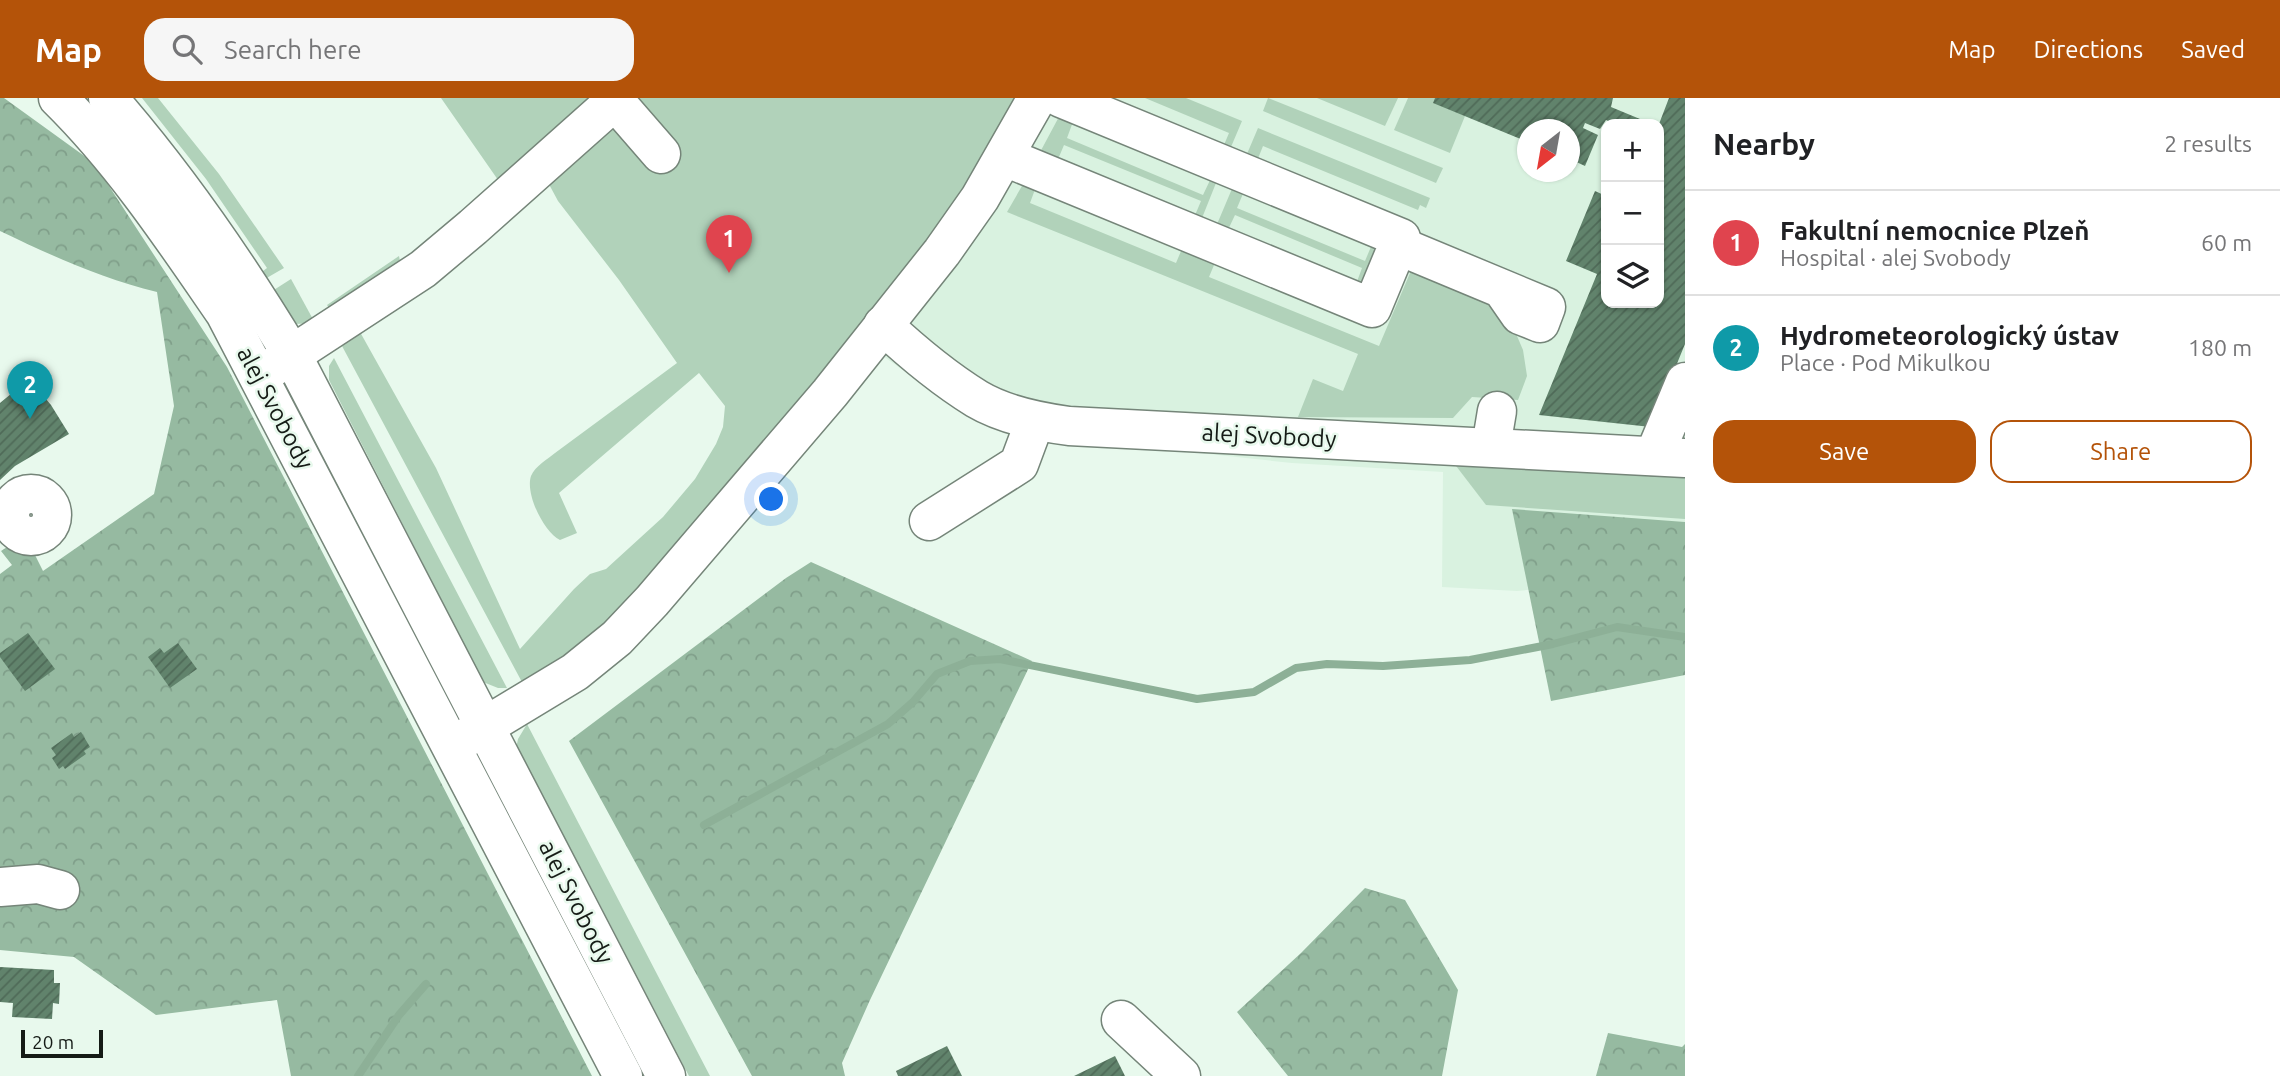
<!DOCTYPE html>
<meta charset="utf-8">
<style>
:root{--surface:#fff;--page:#f6f6f6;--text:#202124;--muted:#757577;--line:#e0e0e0;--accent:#b45309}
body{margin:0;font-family:Ubuntu,sans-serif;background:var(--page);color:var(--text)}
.controls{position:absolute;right:21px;top:21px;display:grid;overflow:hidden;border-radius:14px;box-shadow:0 2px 5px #0004}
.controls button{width:63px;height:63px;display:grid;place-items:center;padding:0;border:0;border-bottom:2px solid var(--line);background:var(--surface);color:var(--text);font:35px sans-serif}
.compass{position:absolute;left:1517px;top:21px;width:63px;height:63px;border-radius:50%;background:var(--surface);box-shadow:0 2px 5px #0004;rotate:211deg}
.scale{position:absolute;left:21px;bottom:18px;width:82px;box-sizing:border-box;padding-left:7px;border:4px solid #151b16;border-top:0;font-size:19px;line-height:24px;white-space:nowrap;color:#151b16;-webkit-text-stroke:5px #e8f9ed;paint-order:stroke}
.you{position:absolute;left:772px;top:402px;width:24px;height:24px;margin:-18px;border:5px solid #fff;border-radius:50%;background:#1a73e8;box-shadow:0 0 0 10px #1a73e833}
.badge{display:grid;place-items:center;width:46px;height:46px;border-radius:50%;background:var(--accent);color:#fff;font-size:23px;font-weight:700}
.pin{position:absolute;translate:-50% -58px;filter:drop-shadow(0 2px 4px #0008)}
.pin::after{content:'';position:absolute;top:37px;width:24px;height:21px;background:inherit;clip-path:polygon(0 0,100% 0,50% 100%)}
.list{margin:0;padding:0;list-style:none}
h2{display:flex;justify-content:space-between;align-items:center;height:91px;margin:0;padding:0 28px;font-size:30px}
h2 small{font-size:23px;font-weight:400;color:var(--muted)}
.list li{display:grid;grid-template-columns:46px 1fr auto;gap:21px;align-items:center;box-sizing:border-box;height:105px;padding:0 28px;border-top:2px solid var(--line)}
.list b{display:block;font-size:26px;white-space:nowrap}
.list p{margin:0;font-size:23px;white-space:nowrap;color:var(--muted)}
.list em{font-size:23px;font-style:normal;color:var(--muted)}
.actions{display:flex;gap:14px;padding:21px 28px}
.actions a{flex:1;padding:16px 0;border:2px solid var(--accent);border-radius:21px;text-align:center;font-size:24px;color:var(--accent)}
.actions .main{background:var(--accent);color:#fff}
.icon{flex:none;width:38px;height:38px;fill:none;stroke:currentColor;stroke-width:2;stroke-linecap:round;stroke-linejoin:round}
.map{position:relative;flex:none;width:1685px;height:978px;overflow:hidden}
header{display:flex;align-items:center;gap:42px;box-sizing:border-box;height:98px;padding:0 35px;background:var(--accent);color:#fff}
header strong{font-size:33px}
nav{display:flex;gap:38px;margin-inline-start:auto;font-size:24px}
.search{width:490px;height:63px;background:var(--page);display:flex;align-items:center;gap:18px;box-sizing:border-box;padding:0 24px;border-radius:21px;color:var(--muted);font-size:26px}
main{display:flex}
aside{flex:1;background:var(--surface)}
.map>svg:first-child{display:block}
.built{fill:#d9f2e0;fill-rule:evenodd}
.green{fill:#b1d2ba}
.forest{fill:url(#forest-crowns)}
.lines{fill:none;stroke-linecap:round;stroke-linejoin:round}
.stream{stroke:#8db097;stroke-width:8}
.building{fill:url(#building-hatch)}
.minor-casing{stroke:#758579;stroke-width:41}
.minor{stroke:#fff;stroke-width:38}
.labels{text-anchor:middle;stroke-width:5;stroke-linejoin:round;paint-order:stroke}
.street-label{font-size:24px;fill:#151b16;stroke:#e8f9ed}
</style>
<header>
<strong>Map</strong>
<div class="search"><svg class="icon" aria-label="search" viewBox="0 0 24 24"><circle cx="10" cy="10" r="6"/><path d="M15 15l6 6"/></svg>Search here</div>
<nav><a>Map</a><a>Directions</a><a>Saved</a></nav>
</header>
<main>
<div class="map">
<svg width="1685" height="978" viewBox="0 0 1685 978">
<defs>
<pattern id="forest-crowns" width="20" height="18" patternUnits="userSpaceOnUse" patternTransform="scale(1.75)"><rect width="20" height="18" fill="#96baa1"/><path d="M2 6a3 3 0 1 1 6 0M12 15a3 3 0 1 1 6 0" fill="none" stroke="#809f8a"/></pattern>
<pattern id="building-hatch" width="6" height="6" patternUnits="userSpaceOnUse" patternTransform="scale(1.75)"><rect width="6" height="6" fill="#61836c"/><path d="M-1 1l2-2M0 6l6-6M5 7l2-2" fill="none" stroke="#4f6a58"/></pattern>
</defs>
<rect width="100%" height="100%" fill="#e8f9ed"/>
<path class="built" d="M536 0H1685V477L1517 493 1442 489 1443 374 1292 365 1030 337 955 309 859 241ZM1606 26H1659V205H1606ZM1528 32H1570V74H1528Z"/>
<g class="green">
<polygon points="142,0 158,0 219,76 284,170 258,185 259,176 267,170 206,81"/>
<path d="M441 0H1020L923 161 613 526 523 586 342 248 360 234 436 370 520 551 574 491 590 476 606 471 663 419 695 381 716 346 723 329 725 308 699 275 559 395 577 435 560 442C544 434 525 396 531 378 535 368 548 361 555 355L677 265 619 182 558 103 544 77 505 92Z"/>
<polygon points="1145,0 1186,0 1242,23 1228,56 1221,54 1229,35"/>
<polygon points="1268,0 1443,70 1436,85 1263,13"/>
<polygon points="1317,0 1398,0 1385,28"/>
<polygon points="1408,0 1435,0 1465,18 1450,55 1394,32"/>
<polygon points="1061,15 1074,21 1067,40 1203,97 1212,78 1218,80 1200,125 1193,122 1201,103 1064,47 1056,66 1038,58"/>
<polygon points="1258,30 1430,100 1426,110 1420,107 1418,112 1263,48 1255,68 1244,63"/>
<polygon points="1026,81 1037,86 1030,105 1176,165 1184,146 1217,160 1209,179 1379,248 1413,168 1486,198 1497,218 1514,231 1523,252 1527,278 1518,302 1472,299 1453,320 1298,319 1313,281 1343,293 1358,256 1007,114"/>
<polygon points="1234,86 1245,91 1237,110 1365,163 1373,144 1378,148 1369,185 1355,189 1362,170 1235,117 1226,136 1215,131"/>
<polygon points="399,158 400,163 394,171 333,216 327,207"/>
<polygon points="291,181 315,225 295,226 266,197"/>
<polygon points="334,260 507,590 498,590 483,584 430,513 443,505 329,282 329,268"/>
<polygon points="1453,364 1685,377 1685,421 1486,407"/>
<polygon points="527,626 710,978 689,978 581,770 567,777 514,660 518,641"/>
</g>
<g class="forest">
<path d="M0 0H4L94 65 227 269 592 978H291L277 902 156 917 74 859 0 852V476L12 467 1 453 15 444 31 449 43 473 154 396 174 308 157 194C103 181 50 157 0 133Z"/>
<polygon points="1512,411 1685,424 1685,577 1551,603"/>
<polygon points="811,464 1032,563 870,902 842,965 845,978 752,978 569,643 786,480"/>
<polygon points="1365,790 1405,802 1458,892 1442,978 1288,978 1237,914 1301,855"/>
<polygon points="1608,935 1682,949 1685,946 1685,978 1596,978"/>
</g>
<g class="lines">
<g class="stream">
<polyline points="704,727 888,626 913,604 937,576 970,563 1000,561 1197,601 1254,594 1296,570 1327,566 1383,568 1470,562 1553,546 1617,529 1685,539"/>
<polyline points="358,978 399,917 426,886"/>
</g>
</g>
<g class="building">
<polygon points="1435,0 1613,0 1611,9 1652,26 1615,26 1606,22 1600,31 1585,25 1583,30 1598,37 1585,68 1570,61 1570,32 1528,32 1528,44 1433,5"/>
<polygon points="1669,0 1685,0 1685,246 1651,329 1539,317 1597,176 1566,163 1595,93 1606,98 1606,205 1659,205 1659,26"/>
<polygon points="29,281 51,307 69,336 15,368 0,382 0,305"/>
<polygon points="28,535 55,571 25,593 0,559 0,555"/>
<polygon points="178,545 197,571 170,590 148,559 160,550 164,555"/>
<polygon points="81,634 90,649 84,653 86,656 65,671 63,668 59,671 52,660 56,657 51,650 72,635 74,639"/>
<polygon points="0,869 54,872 54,885 60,885 59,906 53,905 52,921 12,919 13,905 0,904"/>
<polygon points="947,948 962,978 898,978 896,973"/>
<polygon points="1115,958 1125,978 1074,978"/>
</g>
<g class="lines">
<g class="minor-casing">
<g id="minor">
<path d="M58 0C123 64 174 141 225 215L623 978"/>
<path d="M108 0C178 80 237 166 292 257L666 978"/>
<polyline points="615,3 661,56"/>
<polyline points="1005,59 1372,210 1401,140 1061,0"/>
<polyline points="1397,147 1546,209 1540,225 1520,217 1502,191"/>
<path d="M883 227C912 254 943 280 977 301 1004 317 1039 324 1069 328L1685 360"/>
<polyline points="270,271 423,171 473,129 618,0"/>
<polyline points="1491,349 1497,313"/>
<polyline points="1654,358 1685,284"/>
<circle cx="31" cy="417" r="21"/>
<polyline points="929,423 1019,366 1035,323"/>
<polyline points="464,641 575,574 617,540 652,503 830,295 942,154 980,100 1037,0"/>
<polyline points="0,789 38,786 60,792"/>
<polyline points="1121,922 1181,978"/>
</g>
</g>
<use href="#minor" class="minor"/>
</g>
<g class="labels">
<g class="street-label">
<text transform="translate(275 310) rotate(62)" y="8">alej Svobody</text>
<text transform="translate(1269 338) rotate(3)" y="8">alej Svobody</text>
<text transform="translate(576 804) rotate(63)" y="8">alej Svobody</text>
</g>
</g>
</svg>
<div class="controls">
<button>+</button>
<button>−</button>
<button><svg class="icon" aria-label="layers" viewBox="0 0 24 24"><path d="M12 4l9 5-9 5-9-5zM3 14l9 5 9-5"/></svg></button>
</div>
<svg class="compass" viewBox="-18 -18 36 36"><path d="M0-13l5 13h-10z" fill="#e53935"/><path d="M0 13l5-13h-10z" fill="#757577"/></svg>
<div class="scale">20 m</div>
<div class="you"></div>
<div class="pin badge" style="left:729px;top:175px;background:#e0444e">1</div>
<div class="pin badge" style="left:30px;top:321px;background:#0f9aa8">2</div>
</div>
<aside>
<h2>Nearby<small>2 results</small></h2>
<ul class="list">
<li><span class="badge" style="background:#e0444e">1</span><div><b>Fakultní nemocnice Plzeň</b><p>Hospital · alej Svobody</p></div><em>60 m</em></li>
<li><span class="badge" style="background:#0f9aa8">2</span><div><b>Hydrometeorologický ústav</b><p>Place · Pod Mikulkou</p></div><em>180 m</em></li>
</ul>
<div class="actions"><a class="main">Save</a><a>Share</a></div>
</aside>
</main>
